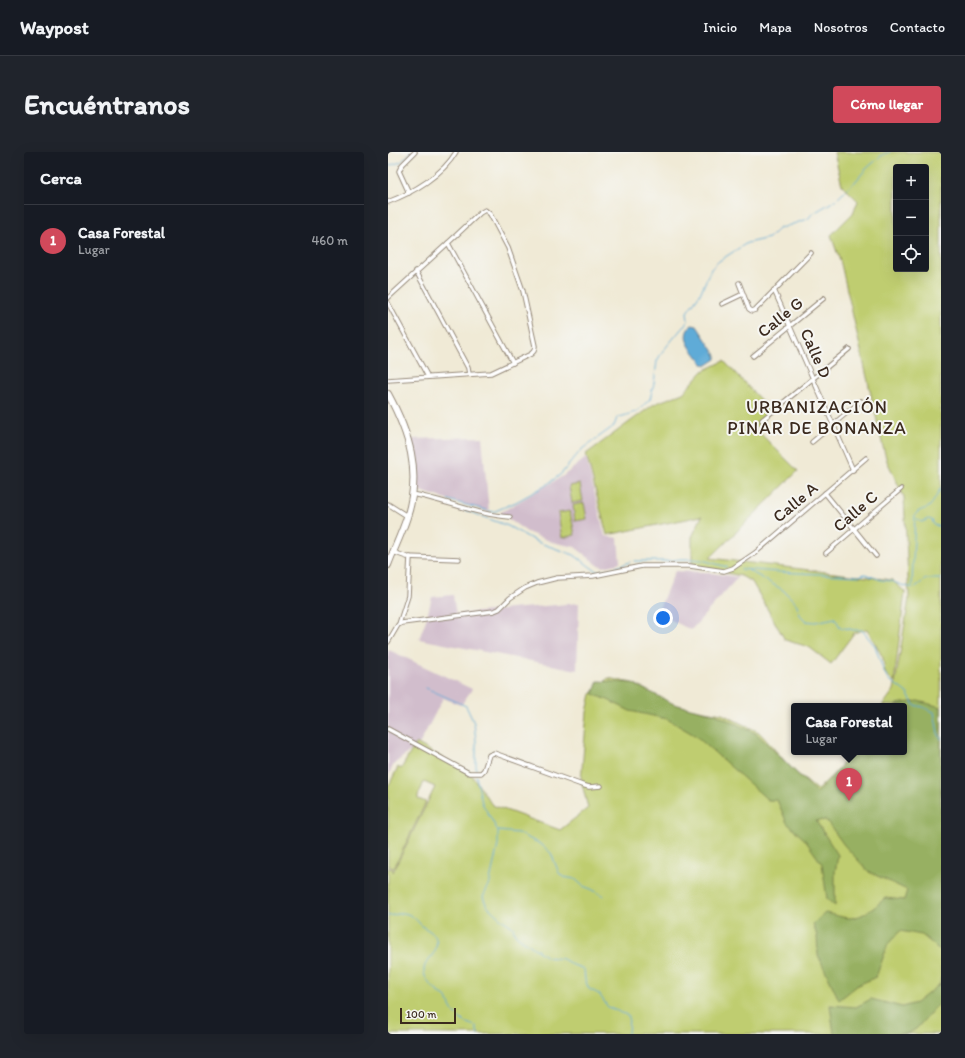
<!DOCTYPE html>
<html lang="es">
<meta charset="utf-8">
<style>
:root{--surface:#171b24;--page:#20242c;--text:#f1f3f6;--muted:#9ea1a6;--line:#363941;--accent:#d1495b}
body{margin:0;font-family:Itim,sans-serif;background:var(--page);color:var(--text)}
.controls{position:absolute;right:12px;top:12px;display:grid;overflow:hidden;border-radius:4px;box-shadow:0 4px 16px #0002}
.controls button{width:36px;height:36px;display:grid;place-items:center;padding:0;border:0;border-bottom:1px solid var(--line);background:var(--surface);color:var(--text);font:20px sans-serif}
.scale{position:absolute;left:12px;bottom:10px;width:56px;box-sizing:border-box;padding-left:4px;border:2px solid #3b2a1e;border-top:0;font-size:11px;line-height:14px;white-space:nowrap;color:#3b2a1e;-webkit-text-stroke:3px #f6f6f2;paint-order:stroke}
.you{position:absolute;left:275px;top:466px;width:14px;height:14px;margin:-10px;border:3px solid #fff;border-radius:50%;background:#1a73e8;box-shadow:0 0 0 6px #1a73e833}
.badge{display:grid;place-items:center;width:26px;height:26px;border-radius:50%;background:var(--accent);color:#fff;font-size:13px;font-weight:700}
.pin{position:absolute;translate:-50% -33px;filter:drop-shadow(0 1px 2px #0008)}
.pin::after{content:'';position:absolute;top:21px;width:14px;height:12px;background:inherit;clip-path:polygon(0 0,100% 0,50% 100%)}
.popup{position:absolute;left:403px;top:551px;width:116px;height:52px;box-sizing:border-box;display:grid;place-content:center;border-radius:4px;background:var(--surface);filter:drop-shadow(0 1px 3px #0005);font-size:13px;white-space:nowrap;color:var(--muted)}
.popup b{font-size:15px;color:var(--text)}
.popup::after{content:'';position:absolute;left:50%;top:100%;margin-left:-8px;border:8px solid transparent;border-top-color:var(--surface)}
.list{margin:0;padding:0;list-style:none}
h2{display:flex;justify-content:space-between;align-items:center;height:52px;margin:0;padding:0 16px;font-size:17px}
h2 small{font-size:13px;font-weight:400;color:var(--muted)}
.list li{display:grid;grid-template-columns:26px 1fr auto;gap:12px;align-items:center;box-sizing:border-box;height:72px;padding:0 16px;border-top:1px solid var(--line)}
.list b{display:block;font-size:15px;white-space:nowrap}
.list p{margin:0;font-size:13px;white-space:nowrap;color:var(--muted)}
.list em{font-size:13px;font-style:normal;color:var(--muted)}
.icon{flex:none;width:22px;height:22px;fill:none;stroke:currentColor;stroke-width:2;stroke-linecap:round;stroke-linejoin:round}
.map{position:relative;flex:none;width:553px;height:882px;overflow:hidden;border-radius:4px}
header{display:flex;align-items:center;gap:24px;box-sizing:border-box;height:56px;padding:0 20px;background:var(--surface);border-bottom:1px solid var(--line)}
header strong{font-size:19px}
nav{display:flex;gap:22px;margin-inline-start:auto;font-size:14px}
.intro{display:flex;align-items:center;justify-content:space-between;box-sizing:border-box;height:96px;padding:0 24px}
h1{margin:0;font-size:28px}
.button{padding:10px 18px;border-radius:4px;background:var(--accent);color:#fff;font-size:14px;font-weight:700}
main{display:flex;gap:24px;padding:0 24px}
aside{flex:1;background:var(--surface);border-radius:4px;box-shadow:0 4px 16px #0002}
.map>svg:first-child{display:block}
.industrial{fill:#d1bdcc}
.green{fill:#bfcd6f;stroke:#7d7c46;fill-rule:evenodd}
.forest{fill:#97b062;stroke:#696d40}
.water{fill:#5fabd7;stroke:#4d6a7a}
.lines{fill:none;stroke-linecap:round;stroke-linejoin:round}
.stream{stroke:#5fabd7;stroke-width:1}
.minor-casing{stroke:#968a7a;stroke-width:5.5}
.trunk-casing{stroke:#968a7a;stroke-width:8}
.minor{stroke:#fff;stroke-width:3.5}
.trunk{stroke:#fff;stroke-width:6}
.labels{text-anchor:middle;stroke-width:4;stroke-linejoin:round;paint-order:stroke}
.street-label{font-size:17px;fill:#3b2a1e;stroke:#f6f6f2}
.neighbourhood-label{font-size:18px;letter-spacing:1px;fill:#3b2a1e;stroke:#f6f6f2}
</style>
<header>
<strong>Waypost</strong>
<nav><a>Inicio</a><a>Mapa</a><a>Nosotros</a><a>Contacto</a></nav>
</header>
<div class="intro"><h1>Encuéntranos</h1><a class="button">Cómo llegar</a></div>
<main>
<aside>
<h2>Cerca<small></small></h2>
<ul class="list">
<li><span class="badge">1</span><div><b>Casa Forestal</b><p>Lugar</p></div><em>460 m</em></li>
</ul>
</aside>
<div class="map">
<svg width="553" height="882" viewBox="0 0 553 882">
<rect width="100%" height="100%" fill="#f6f6f2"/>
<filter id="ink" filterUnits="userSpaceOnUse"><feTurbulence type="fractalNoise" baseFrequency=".025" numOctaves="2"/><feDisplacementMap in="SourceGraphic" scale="8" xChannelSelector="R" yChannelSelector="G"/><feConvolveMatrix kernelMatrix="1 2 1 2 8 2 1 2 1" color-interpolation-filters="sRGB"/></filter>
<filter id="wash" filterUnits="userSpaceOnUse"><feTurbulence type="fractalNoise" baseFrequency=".012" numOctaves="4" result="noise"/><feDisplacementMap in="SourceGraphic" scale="16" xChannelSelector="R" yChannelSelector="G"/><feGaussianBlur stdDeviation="0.9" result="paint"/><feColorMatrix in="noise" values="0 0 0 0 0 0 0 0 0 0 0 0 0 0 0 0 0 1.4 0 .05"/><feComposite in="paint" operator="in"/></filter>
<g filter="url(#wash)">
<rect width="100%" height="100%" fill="#f0ead6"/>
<g class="industrial">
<polygon points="94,285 101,360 29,338 24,287"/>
<polygon points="198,306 217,384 230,386 232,411 216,415 210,413 187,395 164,390 139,380 112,361 175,324"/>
<polygon points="287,419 316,420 350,425 303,478 269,461"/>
<polygon points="65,443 68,462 191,451 189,518 31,487 38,468 44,445"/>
<polygon points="1,498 84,537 74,552 72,553 55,546 32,591 6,612 0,624 0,501"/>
</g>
<g class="green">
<path d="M446 0H553V882H0V716L5 717V720L47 635 36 630 30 644V647L38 650 6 716 0 714V632L1 633 10 615 13 617 28 591 83 622 104 653 172 678 200 656 193 628 199 560 203 542 220 526 245 531 287 554 334 562 371 580 404 617 429 638 451 617 461 600H516V554H494L506 538 521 446 516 345 499 309 495 295 453 112 443 83 465 61 470 49 454 33ZM508 15H538V117H508Z"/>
<polygon points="336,209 382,258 367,276 410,319 322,406 504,428 517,440 506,530 497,521 495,506 479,477 466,481 443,512 421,495 397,488 364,430 353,424 304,413 304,385 314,364 219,383 198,302 266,252 295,241 315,219"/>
<polygon points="192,332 195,349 184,351 181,334"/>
<polygon points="196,351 199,367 187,369 185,353"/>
<polygon points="182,359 187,383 174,386 170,361"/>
</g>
<g class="forest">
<path d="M210 529 244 531 286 552 327 562 369 582 429 641 465 600H516V554H507L509 552 530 549 553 555V799L534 783 512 779 500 792 488 825 470 833 451 848 430 803 429 784 425 772 437 761C445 762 454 766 462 766 474 766 489 754 497 746L516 748 519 738 481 720 456 693 438 668 428 669 450 703 447 720V754L439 747 434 712 417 688 399 671 389 648H380L308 584 279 567 242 559 220 548 205 542Z"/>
<polygon points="553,826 553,849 528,877 519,882 446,882 442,853 468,855 483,847 514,855 528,851 552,832"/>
</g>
<path class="water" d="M304 173 309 174 328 203V207L319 213 315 212C307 201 289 185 304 173Z"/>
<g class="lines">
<g class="stream">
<polyline points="0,14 13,10 23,0"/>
<path d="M60 348 105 360 128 350 157 334 173 322 194 297 226 274 229 266C237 263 248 261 253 256 257 252 258 250 262 247L266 231 269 209 274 200 300 169 299 160 312 142 323 117 331 109 359 91 381 86 390 77 420 67 424 62 448 48 467 30 478 17 493 4 502 0"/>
<polyline points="74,357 120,374 149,390 186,403 208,419 213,419 224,417 242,410"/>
<polyline points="529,368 534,370 540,367 544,368 546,373 553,375"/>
<polyline points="246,409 278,409 292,407 303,407 314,408 339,415"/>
<polyline points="353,417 391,420 471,424 477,422 493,428 503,429 516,434 526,436 538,427 553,427"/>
<polyline points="360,418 395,438 406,449 409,453 412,463 418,469 427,470 447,466 452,475 466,478 474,478 487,494 496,520 500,527 519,541 526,553 535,555 546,560 550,581 553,587"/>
<path d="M524 434 527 363C531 357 536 358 541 355 546 350 550 341 553 335"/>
<polyline points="38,536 78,554 86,571 88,589 88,618"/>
<polyline points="88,624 94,651 110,679 110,693 102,728 102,731 95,745 99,754 112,766 125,775 127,782 133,787 159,805 175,807 185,813 196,817 197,828 201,837 211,842 220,855 241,864 240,882"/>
<polyline points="110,679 130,681 154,693 163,701 171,721 175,725 187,727 195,734 203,737 216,744"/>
<path d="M0 764C5 764 10 761 15 761 23 762 27 766 32 772 40 780 51 780 48 795 47 804 35 810 36 819 36 826 43 834 49 839 51 841 57 843 59 846 60 848 61 852 62 854 68 866 76 871 88 874L90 882"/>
</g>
</g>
</g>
<g filter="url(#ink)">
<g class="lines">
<g class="minor-casing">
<g id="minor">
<polyline points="21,41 11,19 14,13 27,0"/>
<path d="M0 50C24 41 55 23 68 0"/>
<polyline points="60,91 125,211"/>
<polyline points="28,119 80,216 81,222"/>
<polyline points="351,131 361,157 364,159 367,158 423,101"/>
<polyline points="386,138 465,318"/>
<polyline points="0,146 60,91 92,61 97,58 102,62 120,96 135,139 147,194 146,199 143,202 103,221 0,228"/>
<polyline points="0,151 40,225"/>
<polyline points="334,152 355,142"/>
<polyline points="365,204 436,146"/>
<polyline points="374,268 461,197"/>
<polyline points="424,290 473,249"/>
<polyline points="437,341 488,404"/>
<path d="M24 342C57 348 89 363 122 365"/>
<polyline points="0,352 19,364"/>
<polyline points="5,400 19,405 71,407"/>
<polyline points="438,401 513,337"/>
<polyline points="11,472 20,444 22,405"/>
<polyline points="0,490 10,473 14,471 106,459 111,457 122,446 137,436 149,431 169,426 205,424 254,414 302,414 336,419 345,416 367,401 478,306"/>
<polyline points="0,577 81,621 93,621 96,618 101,603 106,601 194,633 201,635 213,634"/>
</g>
</g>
<g class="trunk-casing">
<path id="trunk" d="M0 242C21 281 34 320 19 365 14 381 6 397 0 413"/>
</g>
<use href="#minor" class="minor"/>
<use href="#trunk" class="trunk"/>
</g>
</g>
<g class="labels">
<g class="street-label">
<text transform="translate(392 165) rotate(-39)" y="6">Calle G</text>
<text transform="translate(428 201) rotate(66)" y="6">Calle D</text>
<text transform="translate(407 350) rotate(-40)" y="6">Calle A</text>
<text transform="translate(467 359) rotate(-41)" y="6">Calle C</text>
</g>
<g class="neighbourhood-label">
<text x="429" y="261">URBANIZACIÓN<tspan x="429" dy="21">PINAR DE BONANZA</tspan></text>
</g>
</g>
</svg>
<div class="controls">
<button>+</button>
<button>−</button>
<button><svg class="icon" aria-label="locate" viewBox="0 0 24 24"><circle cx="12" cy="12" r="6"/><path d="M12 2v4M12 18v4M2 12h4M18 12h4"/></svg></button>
</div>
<div class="scale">100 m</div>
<div class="you"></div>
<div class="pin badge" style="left:461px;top:649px">1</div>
<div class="popup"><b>Casa Forestal</b>Lugar</div>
</div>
</main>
